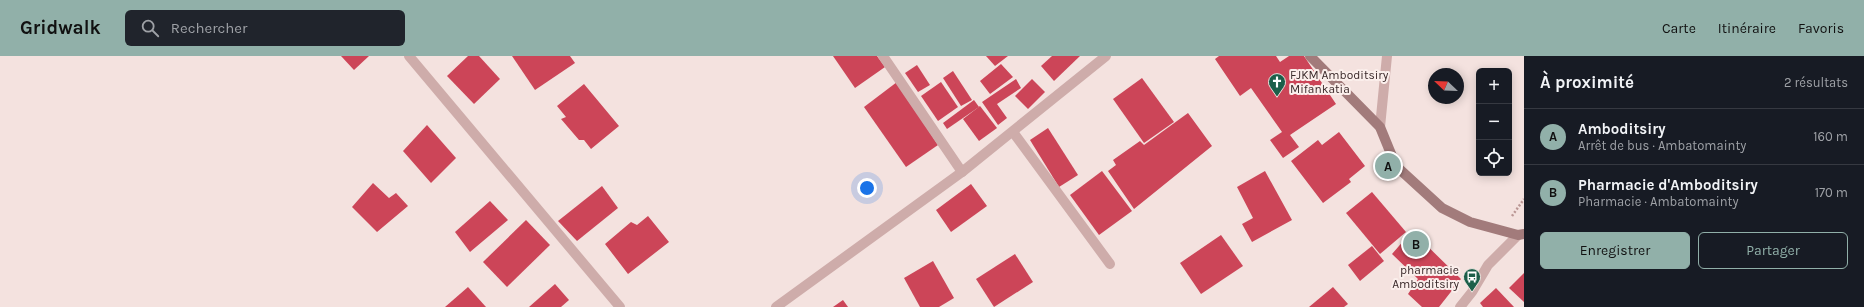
<!DOCTYPE html>
<html lang="fr">
<meta charset="utf-8">
<style>
:root{--surface:#171b24;--page:#20242c;--text:#f1f3f6;--muted:#9ea1a6;--line:#363941;--accent:#91b0a9}
body{margin:0;font-family:Karla,sans-serif;background:var(--page);color:var(--text)}
.controls{position:absolute;right:12px;top:12px;display:grid;overflow:hidden;border-radius:6px;box-shadow:0 2px 10px #0003}
.controls button{width:36px;height:36px;display:grid;place-items:center;padding:0;border:0;border-bottom:1px solid var(--line);background:var(--surface);color:var(--text);font:20px sans-serif}
.compass{position:absolute;left:1428px;top:12px;width:36px;height:36px;border-radius:50%;background:var(--surface);box-shadow:0 2px 10px #0003;rotate:293deg}
.you{position:absolute;left:867px;top:132px;width:14px;height:14px;margin:-10px;border:3px solid #fff;border-radius:50%;background:#1a73e8;box-shadow:0 0 0 6px #1a73e833}
.badge{display:grid;place-items:center;width:26px;height:26px;border-radius:50%;background:var(--accent);color:#111;font-size:13px;font-weight:700}
.pin{position:absolute;translate:-50% -50%;border:2px solid #fff;box-shadow:0 1px 4px #0006}
.list{margin:0;padding:0;list-style:none}
h2{display:flex;justify-content:space-between;align-items:center;height:52px;margin:0;padding:0 16px;font-size:17px}
h2 small{font-size:13px;font-weight:400;color:var(--muted)}
.list li{display:grid;grid-template-columns:26px 1fr auto;gap:12px;align-items:center;box-sizing:border-box;height:56px;padding:0 16px;border-top:1px solid var(--line)}
.list b{display:block;font-size:15px;white-space:nowrap}
.list p{margin:0;font-size:13px;white-space:nowrap;color:var(--muted)}
.list em{font-size:13px;font-style:normal;color:var(--muted)}
.actions{display:flex;gap:8px;padding:12px 16px}
.actions a{flex:1;padding:9px 0;border:1px solid var(--accent);border-radius:6px;text-align:center;font-size:14px;color:var(--accent)}
.actions .main{background:var(--accent);color:#111}
.icon{flex:none;width:22px;height:22px;fill:none;stroke:currentColor;stroke-width:2;stroke-linecap:round;stroke-linejoin:round}
.map{position:relative;flex:none;width:1524px;height:251px;overflow:hidden}
header{display:flex;align-items:center;gap:24px;box-sizing:border-box;height:56px;padding:0 20px;background:var(--accent);color:#111}
header strong{font-size:19px}
nav{display:flex;gap:22px;margin-inline-start:auto;font-size:14px}
.search{width:280px;height:36px;background:var(--page);display:flex;align-items:center;gap:10px;box-sizing:border-box;padding:0 14px;border-radius:6px;color:var(--muted);font-size:15px}
main{display:flex}
aside{flex:1;background:var(--surface)}
.map>svg:first-child{display:block}
.building{fill:#cc4558}
.lines{fill:none;stroke-linecap:round;stroke-linejoin:round}
.path{stroke:#ba9694;stroke-width:2.5;stroke-dasharray:2 2;stroke-linecap:butt}
.minor{stroke:#ceacaa;stroke-width:10}
.secondary{stroke:#a27b7b;stroke-width:10}
.labels{text-anchor:middle;stroke-width:4;stroke-linejoin:round;paint-order:stroke}
.poi-label{font-size:12px;fill:#3b2a2b;stroke:#fbefec;text-anchor:start}
</style>
<header>
<strong>Gridwalk</strong>
<div class="search"><svg class="icon" aria-label="search" viewBox="0 0 24 24"><circle cx="10" cy="10" r="6"/><path d="M15 15l6 6"/></svg>Rechercher</div>
<nav><a>Carte</a><a>Itinéraire</a><a>Favoris</a></nav>
</header>
<main>
<div class="map">
<svg width="1524" height="251" viewBox="0 0 1524 251">
<rect width="100%" height="100%" fill="#f4e2df"/>
<g class="building">
<polygon points="341,0 369,0 354,14"/>
<polygon points="468,0 479,0 500,23 474,48 447,20"/>
<polygon points="512,0 570,0 575,7 535,34"/>
<polygon points="833,0 877,0 885,11 855,32"/>
<polygon points="986,0 1008,0 995,10"/>
<polygon points="1052,0 1080,0 1054,25 1041,10"/>
<polygon points="1219,0 1276,0 1280,6 1289,0 1304,0 1336,48 1290,79 1299,91 1283,102 1270,84 1282,76 1251,32 1240,40 1215,3"/>
<polygon points="1001,8 1013,21 990,38 980,25"/>
<polygon points="917,9 930,29 918,36 905,17"/>
<polygon points="953,15 972,44 961,50 943,22"/>
<polygon points="1142,22 1174,66 1144,87 1113,43"/>
<polygon points="1016,23 1021,32 997,48 1007,62 998,69 982,46"/>
<polygon points="1032,23 1045,36 1028,53 1015,40"/>
<polygon points="897,26 938,89 906,111 864,51"/>
<polygon points="941,26 958,51 938,65 921,40"/>
<polygon points="584,28 619,70 591,93 584,84 579,84 561,63 566,61 557,50"/>
<polygon points="974,44 979,51 947,73 943,67"/>
<polygon points="980,50 997,72 979,85 963,63"/>
<polygon points="1188,57 1212,90 1134,153 1108,115 1116,109 1113,104 1140,85 1144,89"/>
<polygon points="427,69 456,102 431,127 403,95"/>
<polygon points="1048,72 1078,119 1059,131 1030,84"/>
<polygon points="1339,76 1365,110 1349,123 1351,126 1323,147 1291,105 1318,84 1322,89"/>
<polygon points="1102,115 1132,155 1099,179 1070,139"/>
<polygon points="1265,115 1292,164 1252,186 1242,168 1253,162 1237,131"/>
<polygon points="373,127 389,142 396,137 408,150 377,176 352,151"/>
<polygon points="971,128 987,150 951,176 936,154"/>
<polygon points="602,130 618,152 577,185 558,165"/>
<polygon points="1372,136 1406,176 1380,198 1346,157"/>
<polygon points="490,145 508,164 470,196 455,176"/>
<polygon points="648,160 669,186 628,218 605,188 631,166 637,169"/>
<polygon points="526,164 550,189 507,231 483,206"/>
<polygon points="1412,175 1461,223 1439,251 1422,251 1408,238 1418,223 1392,198"/>
<polygon points="1221,179 1243,210 1201,238 1180,207"/>
<polygon points="1372,190 1384,205 1360,225 1348,209"/>
<polygon points="1015,198 1033,226 994,251 976,223"/>
<polygon points="933,205 954,242 939,251 920,251 904,222"/>
<polygon points="1524,217 1524,246 1509,232"/>
<polygon points="555,228 569,244 561,251 529,251"/>
<polygon points="468,231 486,251 445,251"/>
<polygon points="1333,231 1348,248 1344,251 1309,251"/>
<polygon points="1496,232 1514,251 1483,251 1480,247"/>
<polygon points="843,244 848,251 833,251"/>
</g>
<g class="lines">
<polyline class="path" points="1512,160 1524,143"/>
<g class="minor">
<polyline points="409,0 620,251"/>
<polyline points="883,0 962,116"/>
<polyline points="1380,71 1387,0"/>
<polyline points="1013,76 1110,208"/>
<polyline points="776,251 962,116 1106,0"/>
<polyline points="1460,251 1472,236 1488,209 1518,179"/>
</g>
<polyline class="secondary" points="1310,0 1380,71 1396,110 1442,152 1470,166 1518,179 1524,178"/>
</g>
<defs>
<g id="church-pin" transform="scale(0.9)"><path d="M0 17L-7.5 6A9.5 9.5 0 1 1 7.5 6Z" fill="#1c5f4a" stroke="#fbefec"/><path d="M-1.2-6h2.4v3.5h3.3v2.4h-3.3V6h-2.4V-.1h-3.3v-2.4h3.3Z" fill="#fff"/></g>
<g id="bus-pin" transform="scale(0.9)"><path d="M0 17L-7.5 6A9.5 9.5 0 1 1 7.5 6Z" fill="#1c5f4a" stroke="#fbefec"/><path d="M-5-6H5V4H4V6H2V4H-2V6H-4V4H-5ZM-3.5-4V0h7V-4ZM-3.5 1.2v1.5H-2V1.2ZM2 1.2v1.5H3.5V1.2Z" fill="#fff"/></g>
</defs>
<g fill-rule="evenodd">
<use href="#church-pin" x="1277" y="26"/>
<use href="#bus-pin" x="1472" y="221"/>
</g>
<g class="labels">
<g class="poi-label">
<text x="1290" y="23">FJKM Amboditsiry<tspan x="1290" dy="14">Mifankatia</tspan></text>
<text x="1459" y="218" text-anchor="end">pharmacie<tspan x="1459" dy="14">Amboditsiry</tspan></text>
</g>
</g>
</svg>
<div class="controls">
<button>+</button>
<button>−</button>
<button><svg class="icon" aria-label="locate" viewBox="0 0 24 24"><circle cx="12" cy="12" r="6"/><path d="M12 2v4M12 18v4M2 12h4M18 12h4"/></svg></button>
</div>
<svg class="compass" viewBox="-18 -18 36 36"><path d="M0-13l5 13h-10z" fill="#e53935"/><path d="M0 13l5-13h-10z" fill="#9ea1a6"/></svg>
<div class="you"></div>
<div class="pin badge" style="left:1388px;top:110px">A</div>
<div class="pin badge" style="left:1416px;top:188px">B</div>
</div>
<aside>
<h2>À proximité<small>2 résultats</small></h2>
<ul class="list">
<li><span class="badge">A</span><div><b>Amboditsiry</b><p>Arrêt de bus · Ambatomainty</p></div><em>160 m</em></li>
<li><span class="badge">B</span><div><b>Pharmacie d'Amboditsiry</b><p>Pharmacie · Ambatomainty</p></div><em>170 m</em></li>
</ul>
<div class="actions"><a class="main">Enregistrer</a><a>Partager</a></div>
</aside>
</main>
